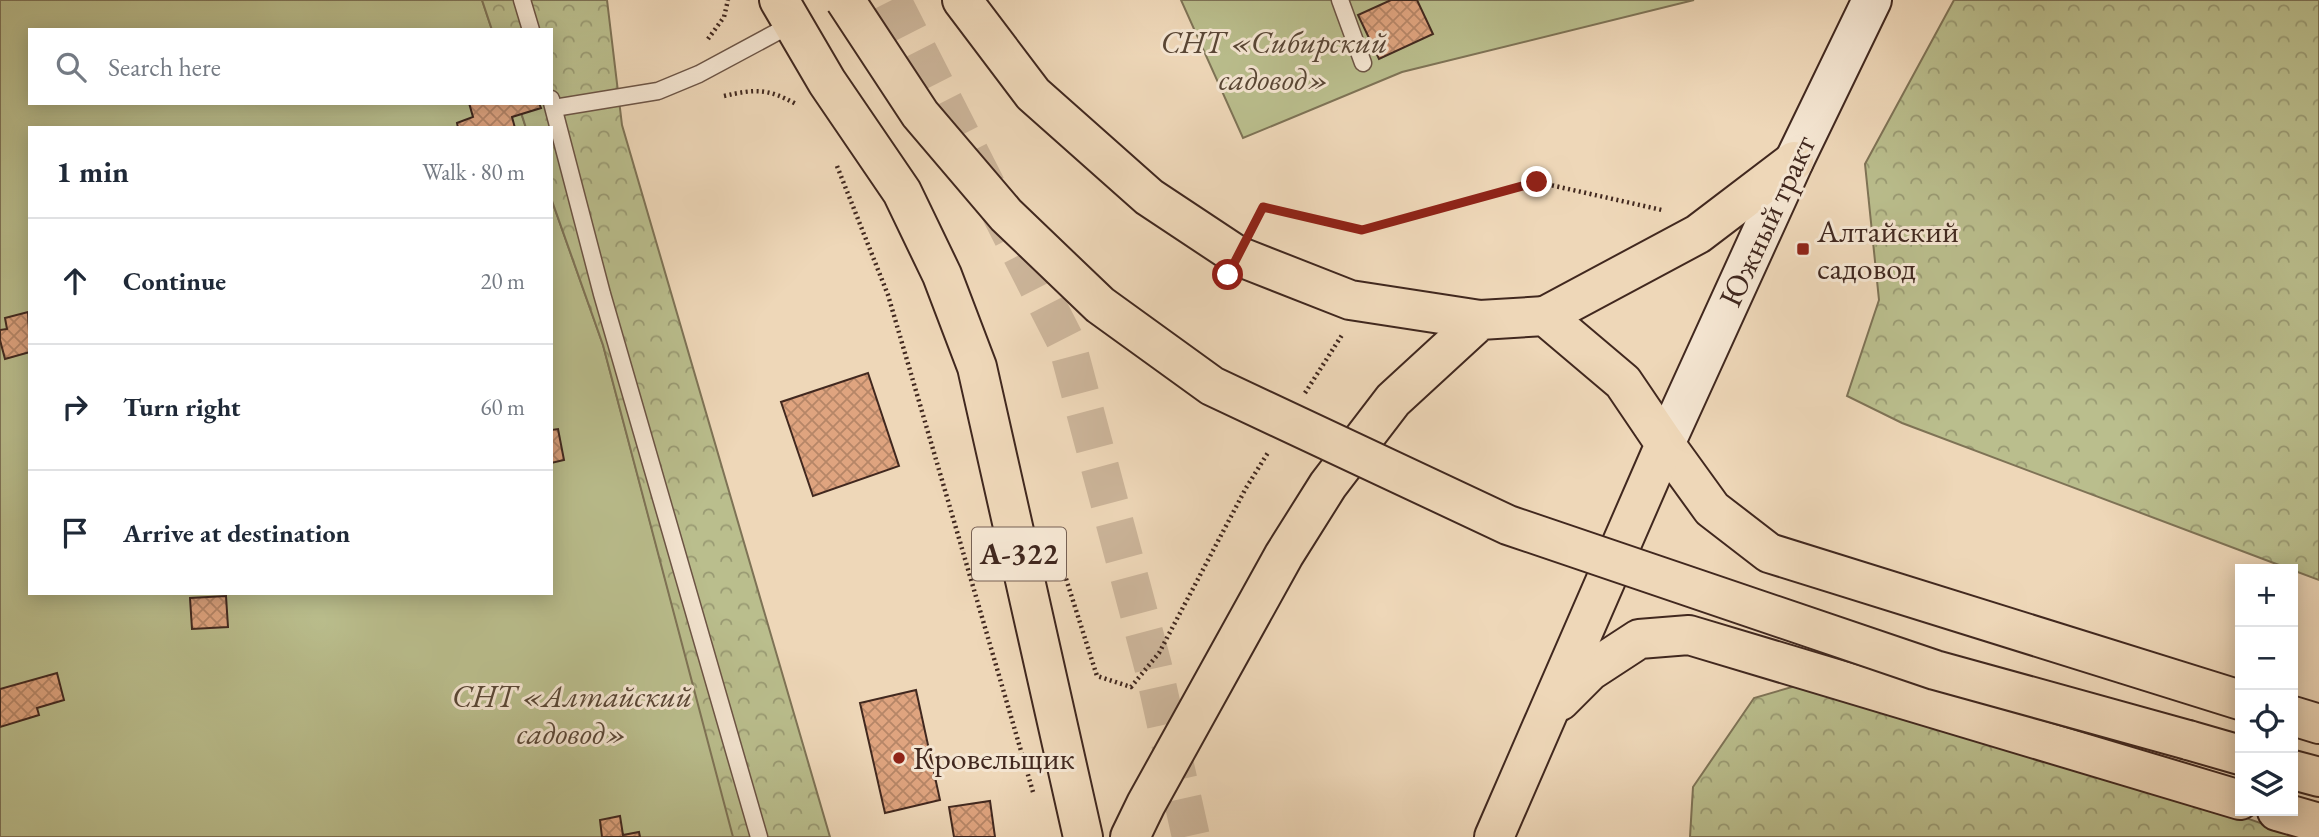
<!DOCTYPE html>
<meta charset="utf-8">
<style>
:root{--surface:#fff;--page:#f2f2f3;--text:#1f2937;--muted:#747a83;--line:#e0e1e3}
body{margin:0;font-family:"EB Garamond",serif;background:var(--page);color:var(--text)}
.controls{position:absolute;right:21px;bottom:21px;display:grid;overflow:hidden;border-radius:0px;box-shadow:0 4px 18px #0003}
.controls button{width:63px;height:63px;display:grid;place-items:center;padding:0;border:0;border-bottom:2px solid var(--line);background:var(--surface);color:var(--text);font:35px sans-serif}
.stop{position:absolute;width:21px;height:21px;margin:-16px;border:5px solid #8f2418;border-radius:50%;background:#fff}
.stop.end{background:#8f2418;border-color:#fff;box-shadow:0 2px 7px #0008}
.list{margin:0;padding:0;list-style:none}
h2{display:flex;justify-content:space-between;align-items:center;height:91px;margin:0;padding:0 28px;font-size:30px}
h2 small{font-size:23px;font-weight:400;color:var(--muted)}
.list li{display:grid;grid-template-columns:46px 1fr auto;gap:21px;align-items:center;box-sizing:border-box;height:126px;padding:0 28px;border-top:2px solid var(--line)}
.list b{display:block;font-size:26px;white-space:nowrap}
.list em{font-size:23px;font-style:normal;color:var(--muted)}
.icon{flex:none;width:38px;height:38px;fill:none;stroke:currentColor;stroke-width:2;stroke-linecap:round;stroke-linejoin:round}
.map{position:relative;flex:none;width:2319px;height:837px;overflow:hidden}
.search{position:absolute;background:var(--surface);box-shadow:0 4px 18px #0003;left:28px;top:28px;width:525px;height:77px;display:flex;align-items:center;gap:18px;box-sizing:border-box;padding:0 24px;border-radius:0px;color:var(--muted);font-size:26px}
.panel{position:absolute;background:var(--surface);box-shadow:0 4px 18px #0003;left:28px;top:126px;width:525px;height:469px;border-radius:0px}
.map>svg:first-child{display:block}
.green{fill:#babe8d;stroke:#7e7356;stroke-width:2}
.forest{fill:url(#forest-crowns);stroke:#7e7356;stroke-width:2}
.building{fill:url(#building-cross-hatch);stroke:#41281f;stroke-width:2}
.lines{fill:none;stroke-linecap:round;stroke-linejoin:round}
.trunk-tunnel{stroke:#cbb499;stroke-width:38;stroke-dasharray:38 19;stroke-linecap:butt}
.service-casing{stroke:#6c5445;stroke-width:19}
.secondary-casing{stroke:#41281f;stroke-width:42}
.trunk-casing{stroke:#41281f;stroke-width:42}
.path{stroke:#41281f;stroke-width:4.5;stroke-dasharray:2 3.5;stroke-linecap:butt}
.service{stroke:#f4e5d1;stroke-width:16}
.secondary{stroke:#f4e5d1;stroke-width:38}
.trunk{stroke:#eed7b8;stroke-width:38}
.trunk-bridge-casing{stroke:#41281f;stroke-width:42;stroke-linecap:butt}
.trunk-bridge{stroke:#eed7b8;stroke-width:38}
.route{stroke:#8f2418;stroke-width:9}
.poi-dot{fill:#8f2418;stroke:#f4e5d1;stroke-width:2.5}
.labels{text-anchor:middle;stroke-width:6;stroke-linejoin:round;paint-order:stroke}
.shield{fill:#f4e5d1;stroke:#776154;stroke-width:2}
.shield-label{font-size:30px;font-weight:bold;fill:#41281f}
.park-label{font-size:32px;font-style:italic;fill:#594635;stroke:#f4e5d1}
.street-label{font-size:32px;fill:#41281f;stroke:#f4e5d1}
.poi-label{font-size:32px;fill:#41281f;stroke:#f4e5d1;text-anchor:start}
</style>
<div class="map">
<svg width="2319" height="837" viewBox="0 0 2319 837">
<defs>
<pattern id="forest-crowns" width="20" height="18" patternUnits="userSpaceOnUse" patternTransform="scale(1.75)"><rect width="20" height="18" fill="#babe8d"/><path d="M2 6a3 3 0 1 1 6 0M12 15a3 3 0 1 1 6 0" fill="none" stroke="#999a73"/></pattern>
<pattern id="building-cross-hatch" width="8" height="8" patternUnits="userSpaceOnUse" patternTransform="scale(1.75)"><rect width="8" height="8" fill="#dfa47f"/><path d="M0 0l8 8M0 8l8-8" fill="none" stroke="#b68667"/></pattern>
</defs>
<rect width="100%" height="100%" fill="#eed7b8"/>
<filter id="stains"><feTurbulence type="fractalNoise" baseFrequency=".00286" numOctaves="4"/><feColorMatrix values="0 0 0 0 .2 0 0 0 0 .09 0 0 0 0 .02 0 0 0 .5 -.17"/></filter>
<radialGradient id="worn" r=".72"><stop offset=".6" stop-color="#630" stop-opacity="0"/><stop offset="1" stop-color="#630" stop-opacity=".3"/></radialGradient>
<g class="green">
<polygon points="0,0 482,0 492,30 30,30 30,103 518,103 526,128 30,128 30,593 551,593 551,198 603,345 734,837 0,837"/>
<polygon points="1181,0 1694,0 1402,72 1243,138"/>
</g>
<g class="forest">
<polygon points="482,0 607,0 622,125 830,837 733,837 603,345 551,198 551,128 526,128 518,103 551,103 551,30 492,30"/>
<polygon points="1954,0 2319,0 2319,580 1902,423 1847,396 1879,300 1865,164"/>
<polygon points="1837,674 2300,837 1690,837 1693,787 1754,698"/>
</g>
<g class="building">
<polygon points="1391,0 1417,0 1433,34 1379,59 1358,15"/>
<polygon points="469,103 539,103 541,108 512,117 515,128 458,128 457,123 473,117"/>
<polygon points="28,312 30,352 5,359 0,340 0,330 7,329 5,318"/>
<polygon points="868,373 899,466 813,496 781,402"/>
<polygon points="558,429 564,460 551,463 551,430"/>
<polygon points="226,596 228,627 192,629 190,598"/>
<polygon points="57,673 64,700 37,708 39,715 0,727 0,689"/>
<polygon points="916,690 940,800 885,813 860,703"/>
<polygon points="990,801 995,837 954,837 949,807"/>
<polygon points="620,816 623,835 639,832 640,837 602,837 600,820"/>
</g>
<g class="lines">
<polyline class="trunk-tunnel" points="892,0 1067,344 1153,666 1191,837"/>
<g class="service-casing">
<g id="service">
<polyline points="522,0 531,30"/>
<polyline points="1340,0 1363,63"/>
<polyline points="551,99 602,294 759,837"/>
<polyline points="554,108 658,91 699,74 792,24"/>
</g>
</g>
<g class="secondary-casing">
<polyline id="secondary" points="1665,444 1794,161 1872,0"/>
</g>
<g class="trunk-casing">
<g id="trunk">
<polyline points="779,0 827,82 902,192 942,275 977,367 1083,837"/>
<polyline points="962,0 1033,94 1149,197 1238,256 1350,300 1480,320"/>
<polyline points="1545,316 1698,234 1794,161"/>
<polyline points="1665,444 1712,509 1769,553 2240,700"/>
<polyline points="1560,701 1590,671 1639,639 1689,635 2240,800"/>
<polyline points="2293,716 2319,724"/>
<polyline points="2188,740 2240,755"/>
<polyline points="2293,770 2319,777"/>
<polyline points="2277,811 2319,823"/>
<polyline points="1130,837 1146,804 1284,555 1328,485 1393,400 1480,320 1545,316 1623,382 1665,444 1494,837"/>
</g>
</g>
<g class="path">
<polyline points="708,39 724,17 728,0"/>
<path d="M724 96C755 89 767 88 796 104"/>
<polyline points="837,166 888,295 1033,792"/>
<polyline points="1253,225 1263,207 1361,230 1537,182 1662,210"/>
<polyline points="1305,393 1342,335"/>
<polyline points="1061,563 1097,676 1131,687 1159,653 1246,488 1269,451"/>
</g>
<use href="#service" class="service"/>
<use href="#secondary" class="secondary"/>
<use href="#trunk" class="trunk"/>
<g class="trunk-bridge-casing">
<polyline id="trunk-bridge" points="845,0 920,114 1006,215 1100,305 1212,386 1508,525 1935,670 2188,740"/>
</g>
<use href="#trunk-bridge" class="trunk-bridge"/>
</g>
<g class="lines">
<polyline class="route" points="1228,275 1263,207 1362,230 1537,182"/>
</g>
<g class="poi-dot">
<rect x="1796" y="242" width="14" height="14" rx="3.5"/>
<circle cx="899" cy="758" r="7"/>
</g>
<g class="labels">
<rect class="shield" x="972" y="527.5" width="94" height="53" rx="5"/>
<g class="shield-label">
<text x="1019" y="564">А-322</text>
</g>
<g class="park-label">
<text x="1274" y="53">СНТ «Сибирский<tspan x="1274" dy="37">садовод»</tspan></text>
<text x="572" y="707">СНТ «Алтайский<tspan x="572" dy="37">садовод»</tspan></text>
</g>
<g class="street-label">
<text transform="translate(1767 221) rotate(-65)" y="11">Южный тракт</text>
</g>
<g class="poi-label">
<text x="1817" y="242">Алтайский<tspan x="1817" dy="37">садовод</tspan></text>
<text x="913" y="769">Кровельщик</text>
</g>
</g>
<rect width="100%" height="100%" filter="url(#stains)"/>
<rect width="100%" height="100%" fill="url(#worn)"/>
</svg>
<div class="controls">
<button>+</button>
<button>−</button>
<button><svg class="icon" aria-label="locate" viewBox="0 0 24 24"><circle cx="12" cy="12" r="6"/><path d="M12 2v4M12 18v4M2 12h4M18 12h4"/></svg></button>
<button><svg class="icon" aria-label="layers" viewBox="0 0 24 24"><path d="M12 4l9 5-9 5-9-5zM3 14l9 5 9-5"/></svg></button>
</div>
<div class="stop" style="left:1228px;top:275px"></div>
<div class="stop end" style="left:1537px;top:182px"></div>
<div class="search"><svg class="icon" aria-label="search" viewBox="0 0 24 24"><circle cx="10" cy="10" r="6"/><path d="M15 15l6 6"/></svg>Search here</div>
<section class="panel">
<h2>1 min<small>Walk · 80 m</small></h2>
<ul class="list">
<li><svg class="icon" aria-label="ahead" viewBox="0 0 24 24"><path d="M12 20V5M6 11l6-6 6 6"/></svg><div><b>Continue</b></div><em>20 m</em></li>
<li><svg class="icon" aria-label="right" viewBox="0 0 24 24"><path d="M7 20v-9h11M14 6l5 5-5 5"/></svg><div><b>Turn right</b></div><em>60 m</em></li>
<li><svg class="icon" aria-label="arrive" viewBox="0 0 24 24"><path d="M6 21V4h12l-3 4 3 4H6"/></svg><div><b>Arrive at destination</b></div></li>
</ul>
</section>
</div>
